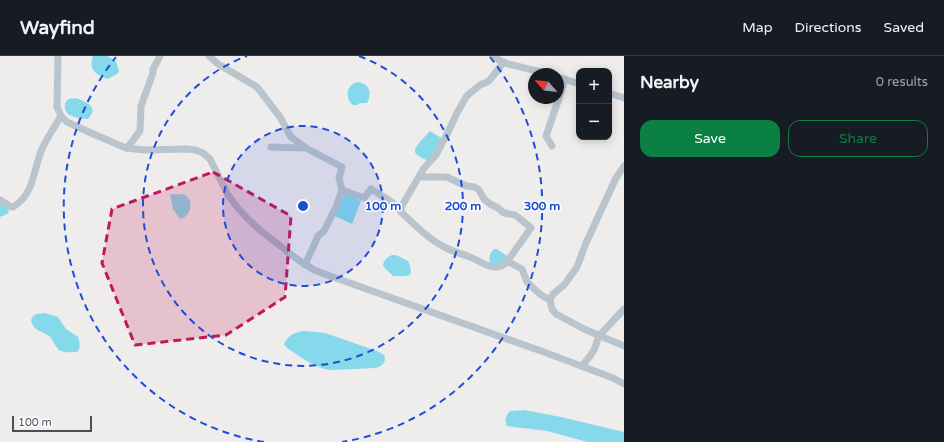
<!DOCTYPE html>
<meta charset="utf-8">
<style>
:root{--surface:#171b24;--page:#20242c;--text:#f1f3f6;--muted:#9ea1a6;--line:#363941;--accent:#0b8043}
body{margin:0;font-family:"Varela Round",sans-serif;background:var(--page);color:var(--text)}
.controls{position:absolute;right:12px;top:12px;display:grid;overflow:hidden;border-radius:8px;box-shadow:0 2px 10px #0003}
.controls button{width:36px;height:36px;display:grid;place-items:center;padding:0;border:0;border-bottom:1px solid var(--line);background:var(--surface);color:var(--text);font:20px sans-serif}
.compass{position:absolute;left:528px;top:12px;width:36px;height:36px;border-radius:50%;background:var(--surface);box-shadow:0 2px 10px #0003;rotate:297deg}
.scale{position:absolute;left:12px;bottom:10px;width:80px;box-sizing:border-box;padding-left:4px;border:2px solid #455059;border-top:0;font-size:11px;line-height:14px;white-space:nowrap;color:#455059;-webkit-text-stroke:3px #fff;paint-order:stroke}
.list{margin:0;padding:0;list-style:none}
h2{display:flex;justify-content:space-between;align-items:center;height:52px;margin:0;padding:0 16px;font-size:17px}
h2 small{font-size:13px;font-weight:400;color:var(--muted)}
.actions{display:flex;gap:8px;padding:12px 16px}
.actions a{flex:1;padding:9px 0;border:1px solid var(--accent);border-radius:12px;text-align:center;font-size:14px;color:var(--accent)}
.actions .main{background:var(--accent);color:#fff}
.map{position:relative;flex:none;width:624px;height:386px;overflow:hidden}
header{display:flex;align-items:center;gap:24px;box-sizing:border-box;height:56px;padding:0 20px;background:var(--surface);border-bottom:1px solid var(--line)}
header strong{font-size:19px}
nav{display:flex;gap:22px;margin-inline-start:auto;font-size:14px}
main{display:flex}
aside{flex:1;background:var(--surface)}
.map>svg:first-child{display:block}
.water{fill:#86d9eb}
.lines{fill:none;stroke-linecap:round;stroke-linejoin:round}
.minor{stroke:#bac4cc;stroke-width:7}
.marked{fill:#c2185b;fill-opacity:0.2;stroke:#c2185b;stroke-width:3;stroke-dasharray:8 5;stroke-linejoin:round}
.ring{fill:none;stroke:#1d4ed8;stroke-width:2;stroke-dasharray:7 5}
.centre{fill:#1d4ed8;stroke:#fff;stroke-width:2}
.ring-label{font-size:12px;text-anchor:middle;font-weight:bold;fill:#1d4ed8;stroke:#fff;stroke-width:3;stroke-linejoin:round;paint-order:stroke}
</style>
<header>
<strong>Wayfind</strong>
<nav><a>Map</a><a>Directions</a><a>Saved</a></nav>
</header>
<main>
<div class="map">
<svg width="624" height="386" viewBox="0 0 624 386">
<rect width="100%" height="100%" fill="#efecec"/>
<g class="water">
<path d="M93 0H107L116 5 119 15 117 18 108 23C96 19 88 14 93 0Z"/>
<path d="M357 26C369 27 373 37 367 47 365 47 362 47 360 47 357 48 358 50 354 49 348 48 346 36 349 32 351 29 354 27 357 26Z"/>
<path d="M76 42C86 46 100 51 88 63 83 63 72 61 68 58 64 54 63 46 69 43 71 42 74 43 76 42Z"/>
<path d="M430 75 443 83 428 105C425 103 416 100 415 96 414 90 427 79 430 75Z"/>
<path d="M170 138C175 139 183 137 186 140 193 145 191 155 186 160 184 162 182 162 180 163L173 153Z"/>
<polygon points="345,138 361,145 352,168 335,160"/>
<polygon points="0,147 8,153 9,156 7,158 0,161"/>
<path d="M494 193H497L507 200 506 202 500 208H490C489 202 489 198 494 193Z"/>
<path d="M392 199H396L408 205C416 223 407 220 393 220L383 210C383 205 387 201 392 199Z"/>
<path d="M45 257 58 261 66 273 78 281C80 286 81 292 77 296 72 296 66 297 61 295 55 292 54 284 49 280 41 274 34 276 31 264 34 257 38 258 45 257Z"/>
<path d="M304 275 325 277 377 295 384 299C387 307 382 310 375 312L332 314 324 313 314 309 305 304 287 292 284 288C288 279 295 276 304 275Z"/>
<path d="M524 354 561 361 624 376V386H588L547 375 507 370C504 364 506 359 510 355Z"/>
</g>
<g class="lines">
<g class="minor">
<polyline points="58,0 57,51 61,60 67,66 91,77 126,92 144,94 187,93 195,94 203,97 210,103 228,139 237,151 247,162 261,175 297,203 314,214 330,220 544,296 613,322 624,328"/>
<polyline points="209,0 218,8 257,31 280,61 291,81 306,92 342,111 339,122 342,134 336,151 324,175 318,180 305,209"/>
<polyline points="493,0 502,6 508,8 549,18"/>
<polyline points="558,21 579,28"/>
<polyline points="609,37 624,42"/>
<polyline points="552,90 546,80 558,45 565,23"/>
<polyline points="271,91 300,92 304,91"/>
<polyline points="127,92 140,75 141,50 153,17 153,13 160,0"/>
<path d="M419 121H447L466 130 475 131 479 134 484 143 490 148 498 152 504 157 515 159 519 162 531 172 506 207C494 217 483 206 472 202 463 198 454 196 446 192 428 183 414 168 400 155L403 148 424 112 436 99 449 74 457 57 466 41 469 38 480 29 489 25 504 6"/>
<polyline points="342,134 364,142 371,133 389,144 401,154"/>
<path d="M0 144 11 151H13C35 138 33 113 42 93 47 81 55 71 61 60"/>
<polyline points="507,205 522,213 527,226 531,230 541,239 550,244 552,253 556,258 584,273 624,290"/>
<polyline points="550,244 553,238 564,229 577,211 586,187 616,122 624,110"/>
<polyline points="582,310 590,300 594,294 599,280 624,253"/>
</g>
</g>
<path class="marked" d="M213 116 291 160 285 241 226 279 135 289 102 207 112 153Z"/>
<circle cx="303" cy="150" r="80" fill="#1d4ed8" fill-opacity=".12"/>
<g class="ring">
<circle cx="303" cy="150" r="80"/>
<path d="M359 0A160 160 0 1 1 247 0"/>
<path d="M264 386A239 239 0 0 1 116 1M490 1A239 239 0 0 1 342 386"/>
</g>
<circle cx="303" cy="150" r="6" class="centre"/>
<g class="ring-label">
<text x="383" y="154">100 m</text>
<text x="463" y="154">200 m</text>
<text x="542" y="154">300 m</text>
</g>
</svg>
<div class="controls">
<button>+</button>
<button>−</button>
</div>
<svg class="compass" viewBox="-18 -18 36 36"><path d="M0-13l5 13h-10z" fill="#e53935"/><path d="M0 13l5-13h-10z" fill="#9ea1a6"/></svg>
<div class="scale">100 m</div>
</div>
<aside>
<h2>Nearby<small>0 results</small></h2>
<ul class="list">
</ul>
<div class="actions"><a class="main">Save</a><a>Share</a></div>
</aside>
</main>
